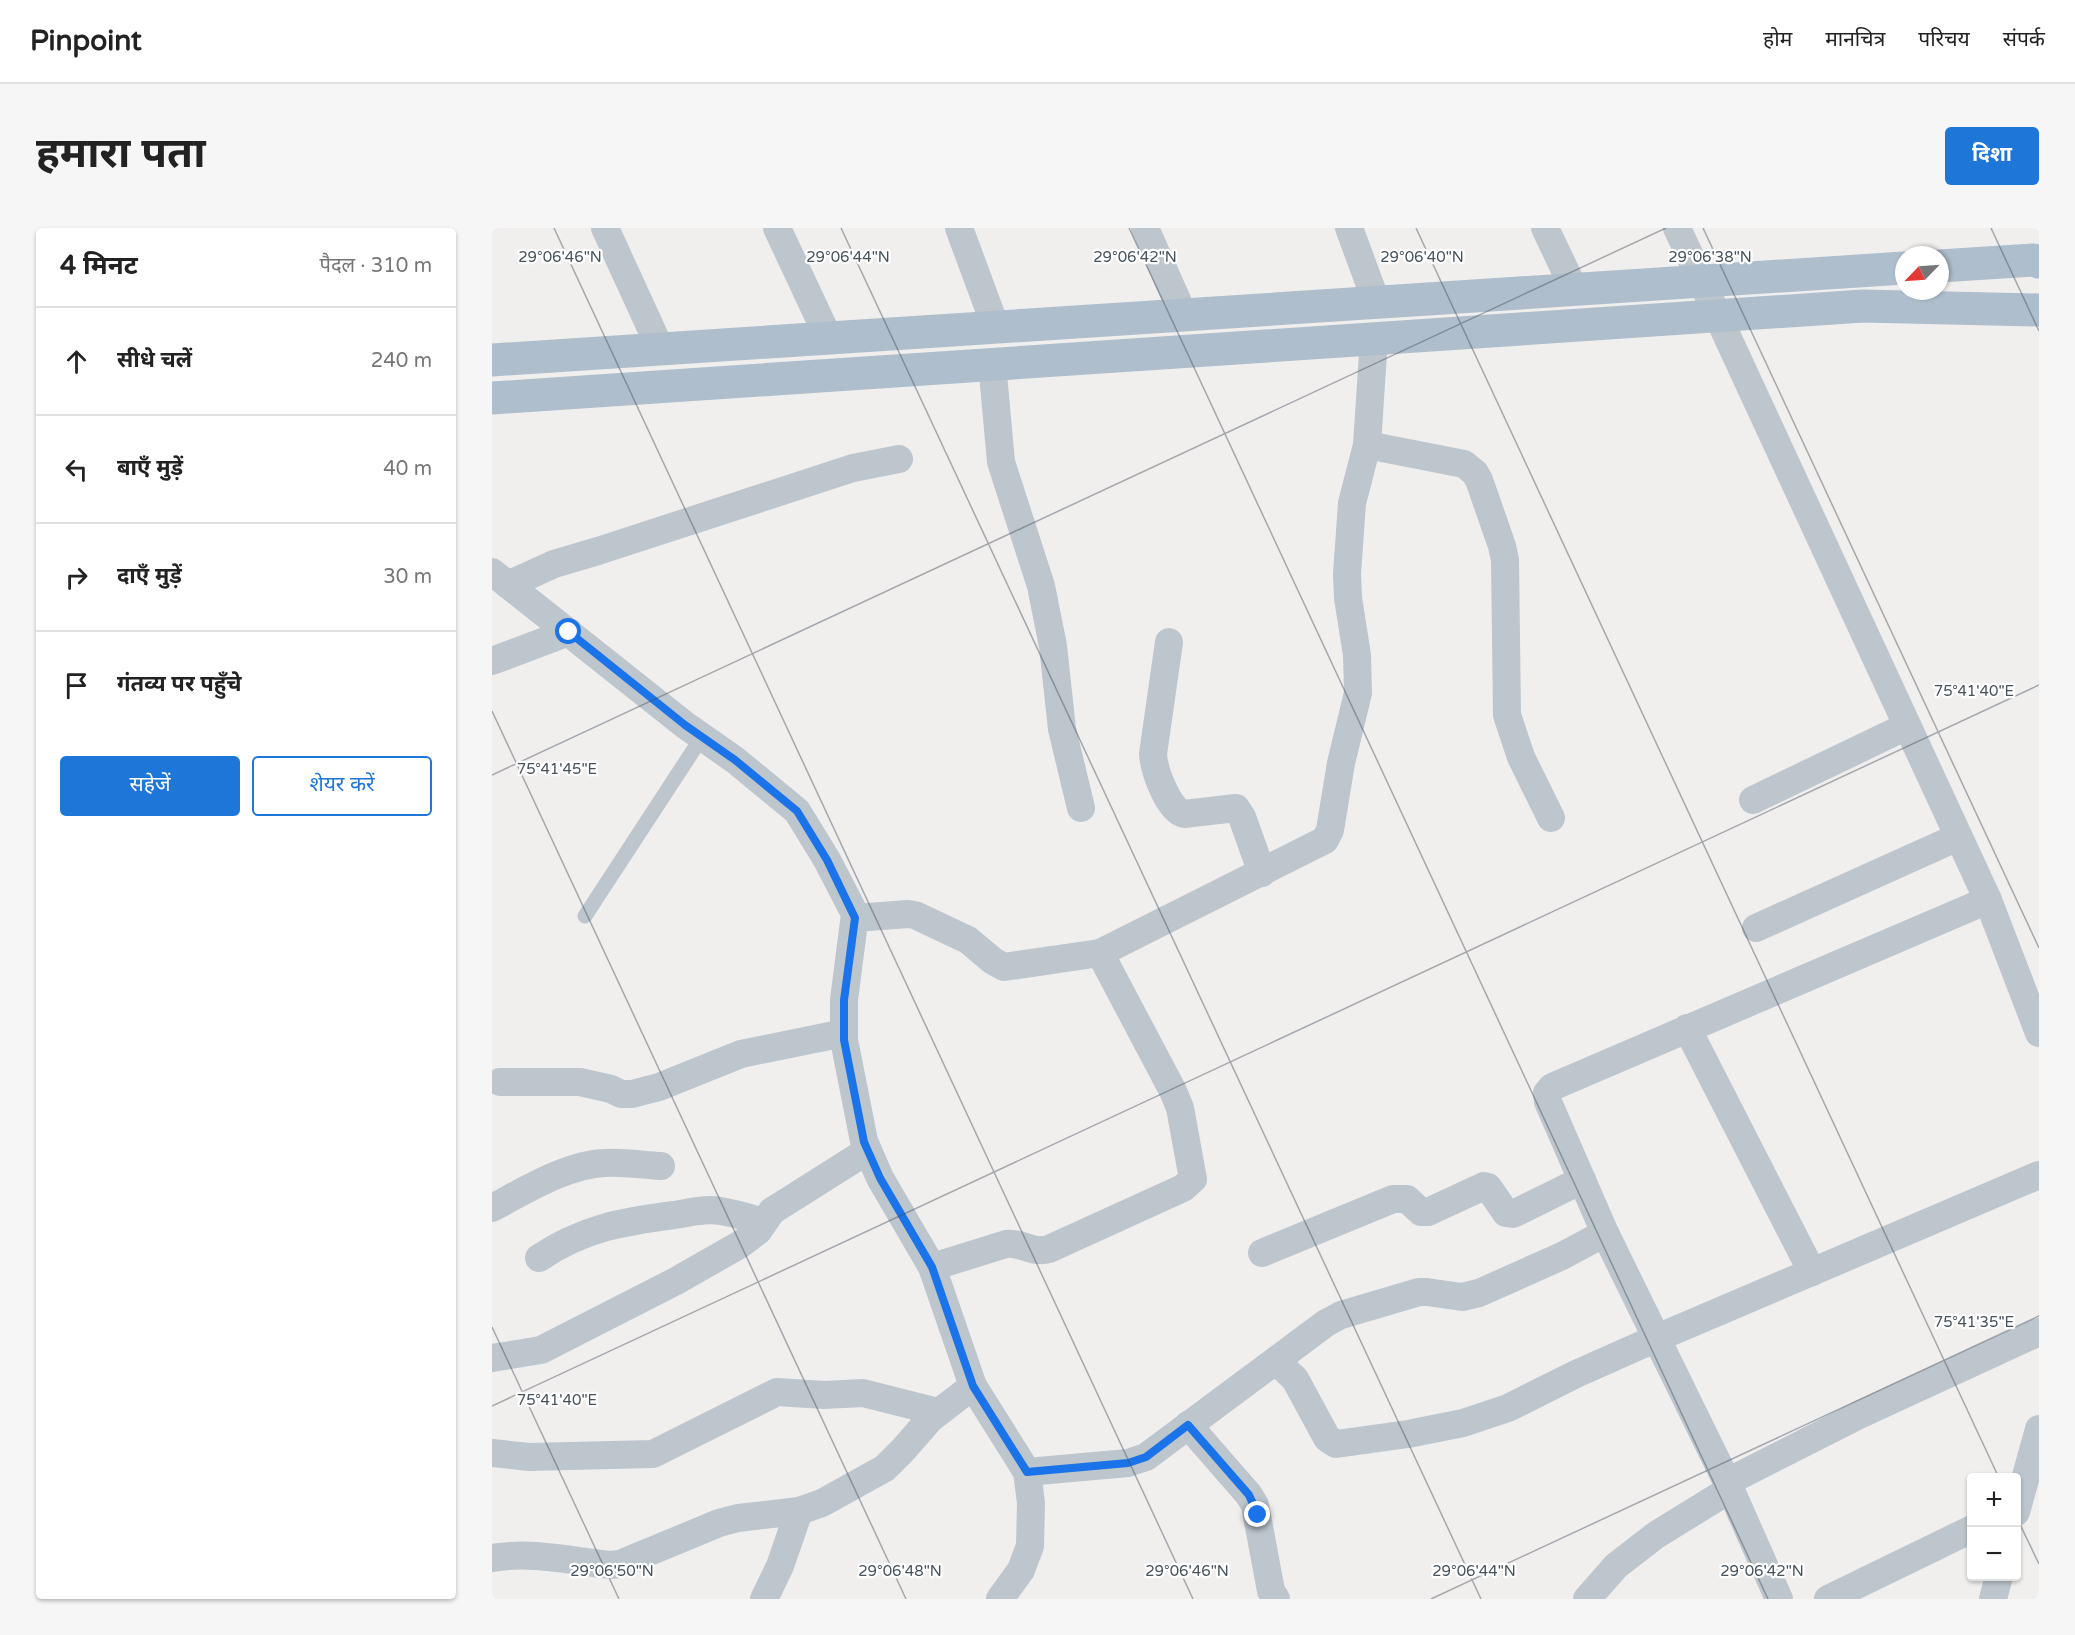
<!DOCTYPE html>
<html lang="hi">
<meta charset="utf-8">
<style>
:root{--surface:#fff;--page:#f6f6f6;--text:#222;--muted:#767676;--line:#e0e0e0;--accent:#1f76d9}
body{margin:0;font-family:"Varela Round","Noto Sans Devanagari",sans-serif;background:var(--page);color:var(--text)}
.controls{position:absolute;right:18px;bottom:18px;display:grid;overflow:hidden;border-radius:6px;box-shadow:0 2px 4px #0004}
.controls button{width:54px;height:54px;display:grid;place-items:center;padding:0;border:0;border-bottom:2px solid var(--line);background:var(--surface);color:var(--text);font:30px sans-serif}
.compass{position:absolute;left:1403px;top:18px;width:54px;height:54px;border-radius:50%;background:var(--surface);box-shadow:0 2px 4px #0004;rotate:245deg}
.stop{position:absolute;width:18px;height:18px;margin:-14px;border:4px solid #1a73e8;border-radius:50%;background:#fff}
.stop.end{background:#1a73e8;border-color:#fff;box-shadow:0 2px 6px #0008}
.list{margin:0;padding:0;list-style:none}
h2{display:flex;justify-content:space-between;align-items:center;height:78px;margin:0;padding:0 24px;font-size:26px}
h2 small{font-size:20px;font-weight:400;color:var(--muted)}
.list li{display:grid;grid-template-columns:39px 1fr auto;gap:18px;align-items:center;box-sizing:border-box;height:108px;padding:0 24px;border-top:2px solid var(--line)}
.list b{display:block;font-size:22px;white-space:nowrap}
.list em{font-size:20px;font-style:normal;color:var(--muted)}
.actions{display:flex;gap:12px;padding:18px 24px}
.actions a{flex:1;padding:14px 0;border:2px solid var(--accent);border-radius:6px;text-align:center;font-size:21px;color:var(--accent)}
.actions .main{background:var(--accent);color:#fff}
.icon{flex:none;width:33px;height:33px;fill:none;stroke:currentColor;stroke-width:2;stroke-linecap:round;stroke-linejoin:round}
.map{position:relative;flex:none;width:1547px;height:1371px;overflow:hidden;border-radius:6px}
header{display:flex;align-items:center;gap:36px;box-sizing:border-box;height:84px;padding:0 30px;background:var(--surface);border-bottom:2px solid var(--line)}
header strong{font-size:28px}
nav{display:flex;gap:33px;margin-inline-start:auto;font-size:21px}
.intro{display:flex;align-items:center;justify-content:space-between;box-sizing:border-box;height:144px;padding:0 36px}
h1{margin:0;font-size:42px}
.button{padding:15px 27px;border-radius:6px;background:var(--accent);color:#fff;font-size:21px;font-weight:700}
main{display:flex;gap:36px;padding:0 36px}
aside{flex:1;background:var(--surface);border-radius:6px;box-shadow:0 2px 4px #0004}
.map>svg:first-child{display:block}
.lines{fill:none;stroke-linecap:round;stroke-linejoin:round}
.service{stroke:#bdc6cd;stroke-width:15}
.minor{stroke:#bdc6cd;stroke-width:28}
.primary{stroke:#aebecc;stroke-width:33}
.route{stroke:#1a73e8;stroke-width:8}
.ticks{fill:none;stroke:#47525b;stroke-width:1.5;stroke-opacity:0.45}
.ticks-label{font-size:15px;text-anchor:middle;fill:#47525b;stroke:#fff;stroke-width:4.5;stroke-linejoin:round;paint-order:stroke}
</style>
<header>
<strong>Pinpoint</strong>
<nav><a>होम</a><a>मानचित्र</a><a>परिचय</a><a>संपर्क</a></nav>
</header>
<div class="intro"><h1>हमारा पता</h1><a class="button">दिशा</a></div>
<main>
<aside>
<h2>4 मिनट<small>पैदल · 310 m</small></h2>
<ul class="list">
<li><svg class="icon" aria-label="ahead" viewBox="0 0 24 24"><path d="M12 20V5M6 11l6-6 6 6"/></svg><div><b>सीधे चलें</b></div><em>240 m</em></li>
<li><svg class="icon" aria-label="left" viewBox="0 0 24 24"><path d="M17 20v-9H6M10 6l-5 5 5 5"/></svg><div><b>बाएँ मुड़ें</b></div><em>40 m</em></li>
<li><svg class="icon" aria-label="right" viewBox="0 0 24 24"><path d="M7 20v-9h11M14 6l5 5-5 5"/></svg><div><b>दाएँ मुड़ें</b></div><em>30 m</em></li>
<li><svg class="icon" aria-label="arrive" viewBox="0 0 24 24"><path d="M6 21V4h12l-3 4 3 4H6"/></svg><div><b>गंतव्य पर पहुँचे</b></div></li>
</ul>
<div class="actions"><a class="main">सहेजें</a><a>शेयर करें</a></div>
</aside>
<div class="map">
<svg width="1547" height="1371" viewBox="0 0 1547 1371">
<rect width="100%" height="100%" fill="#f1eeee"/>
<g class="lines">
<polyline class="service" points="93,688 210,509"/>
<g class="minor">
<polyline points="113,0 168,120"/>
<polyline points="285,0 337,111"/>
<polyline points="467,0 504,100"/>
<polyline points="653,0 692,88"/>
<polyline points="857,0 884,73"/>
<polyline points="1053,0 1082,61"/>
<polyline points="1185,0 1496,672 1547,805"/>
<polyline points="500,135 509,234 549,358 561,418 570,501 589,580"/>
<polyline points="875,217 972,236 983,245 987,252 1010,318 1013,332 1015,487 1029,529 1059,590"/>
<polyline points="0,344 193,497 243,532 305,583 335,632 363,686 352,772 352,812 372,913 388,950 440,1039 481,1158 535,1244 539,1275 538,1318 529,1342 508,1371"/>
<polyline points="16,357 62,336 106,323 361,240 407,231"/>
<path d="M677 414 661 526C662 542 676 582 692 586L744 580 750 589 770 645"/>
<polyline points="0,433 77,404"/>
<polyline points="1261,572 1415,498"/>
<polyline points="363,690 416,686 423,687 476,712 501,733 512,739 608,725 833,612 838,602 849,535 866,465 865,427 856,370 855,346 860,275 875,217 882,110"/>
<polyline points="1264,700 1466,609"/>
<polyline points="1195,800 1320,1044"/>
<polyline points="8,854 88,854 119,861 129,866 140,866 167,859 249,826 352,805"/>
<path d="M0 980C32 963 76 936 113 935 131 934 151 937 169 938"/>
<polyline points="1113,1005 1237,1258 1287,1371"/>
<polyline points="770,1025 901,971 915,971 929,984 936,984 992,958 996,959 1014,985 1021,986 1090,952"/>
<path d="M47 1030C92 1000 129 994 182 987 196 985 213 980 228 983 242 985 258 990 272 994"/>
<path d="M440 1039 514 1016C531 1014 539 1026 557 1021L691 960 701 951 688 880 681 863 608 725"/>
<polyline points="0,1130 49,1122 184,1053 249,1016 266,1003 280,983 375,923"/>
<polyline points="784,1133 803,1151 835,1210 844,1216 916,1206 971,1195 1016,1180 1084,1146 1165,1110 1547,947"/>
<polyline points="696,1197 757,1267 763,1277 779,1363 784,1371"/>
<polyline points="0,1225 37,1229 161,1226 285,1164 332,1167 371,1165 446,1184"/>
<polyline points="535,1244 636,1235 654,1229 834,1095 849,1087 927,1064 935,1064 970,1069 987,1065 1070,1028 1113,1005 1056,874 1055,865 1060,859 1496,672"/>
<polyline points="1524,1284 1547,1201"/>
<path d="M0 1330C39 1323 79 1333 118 1337L128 1336 227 1295 246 1290 307 1283 330 1275 393 1240 411 1222 438 1191 481 1158"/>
<polyline points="272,1371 288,1338 307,1283"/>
<polyline points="1095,1371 1124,1338 1164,1307 1229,1267 1243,1250 1367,1187 1547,1104"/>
<polyline points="1336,1371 1480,1301"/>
<polyline points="1501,1371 1507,1348"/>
</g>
<g class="primary">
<polyline points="1448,38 1541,32 1547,34"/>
<polyline points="0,132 1412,40"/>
<polyline points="0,170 1371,78 1547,82"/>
</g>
</g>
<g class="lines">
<polyline class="route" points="77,404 193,497 243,532 305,583 335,632 363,690 352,772 352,812 372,914 388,950 440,1039 481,1158 535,1244 636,1235 654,1229 696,1197 757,1267 766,1287"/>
</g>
<path class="ticks" d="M62 0 701 1371M349 0 989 1371M637 0 1276 1371M924 0 1507 1250M1211 0 1547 720M1499 0 1547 103M0 483 414 1371M0 547 1174 0M0 1099 127 1371M0 1178 1547 457M1524 1288 1547 1336M939 1371 1547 1088"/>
<g class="ticks-label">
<text x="68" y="34">29°06'46"N</text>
<text x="643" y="34">29°06'42"N</text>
<text x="930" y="34">29°06'40"N</text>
<text x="356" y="34">29°06'44"N</text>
<text x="1218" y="34">29°06'38"N</text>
<text x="1482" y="468">75°41'40"E</text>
<text x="65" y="546">75°41'45"E</text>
<text x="1482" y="1099">75°41'35"E</text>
<text x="65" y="1177">75°41'40"E</text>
<text x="120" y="1348">29°06'50"N</text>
<text x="408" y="1348">29°06'48"N</text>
<text x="695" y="1348">29°06'46"N</text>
<text x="982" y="1348">29°06'44"N</text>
<text x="1270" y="1348">29°06'42"N</text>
</g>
</svg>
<div class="controls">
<button>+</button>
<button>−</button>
</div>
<svg class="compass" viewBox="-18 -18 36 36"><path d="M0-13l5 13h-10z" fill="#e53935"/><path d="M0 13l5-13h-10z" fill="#767676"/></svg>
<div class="stop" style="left:77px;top:404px"></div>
<div class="stop end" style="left:766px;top:1287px"></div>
</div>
</main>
